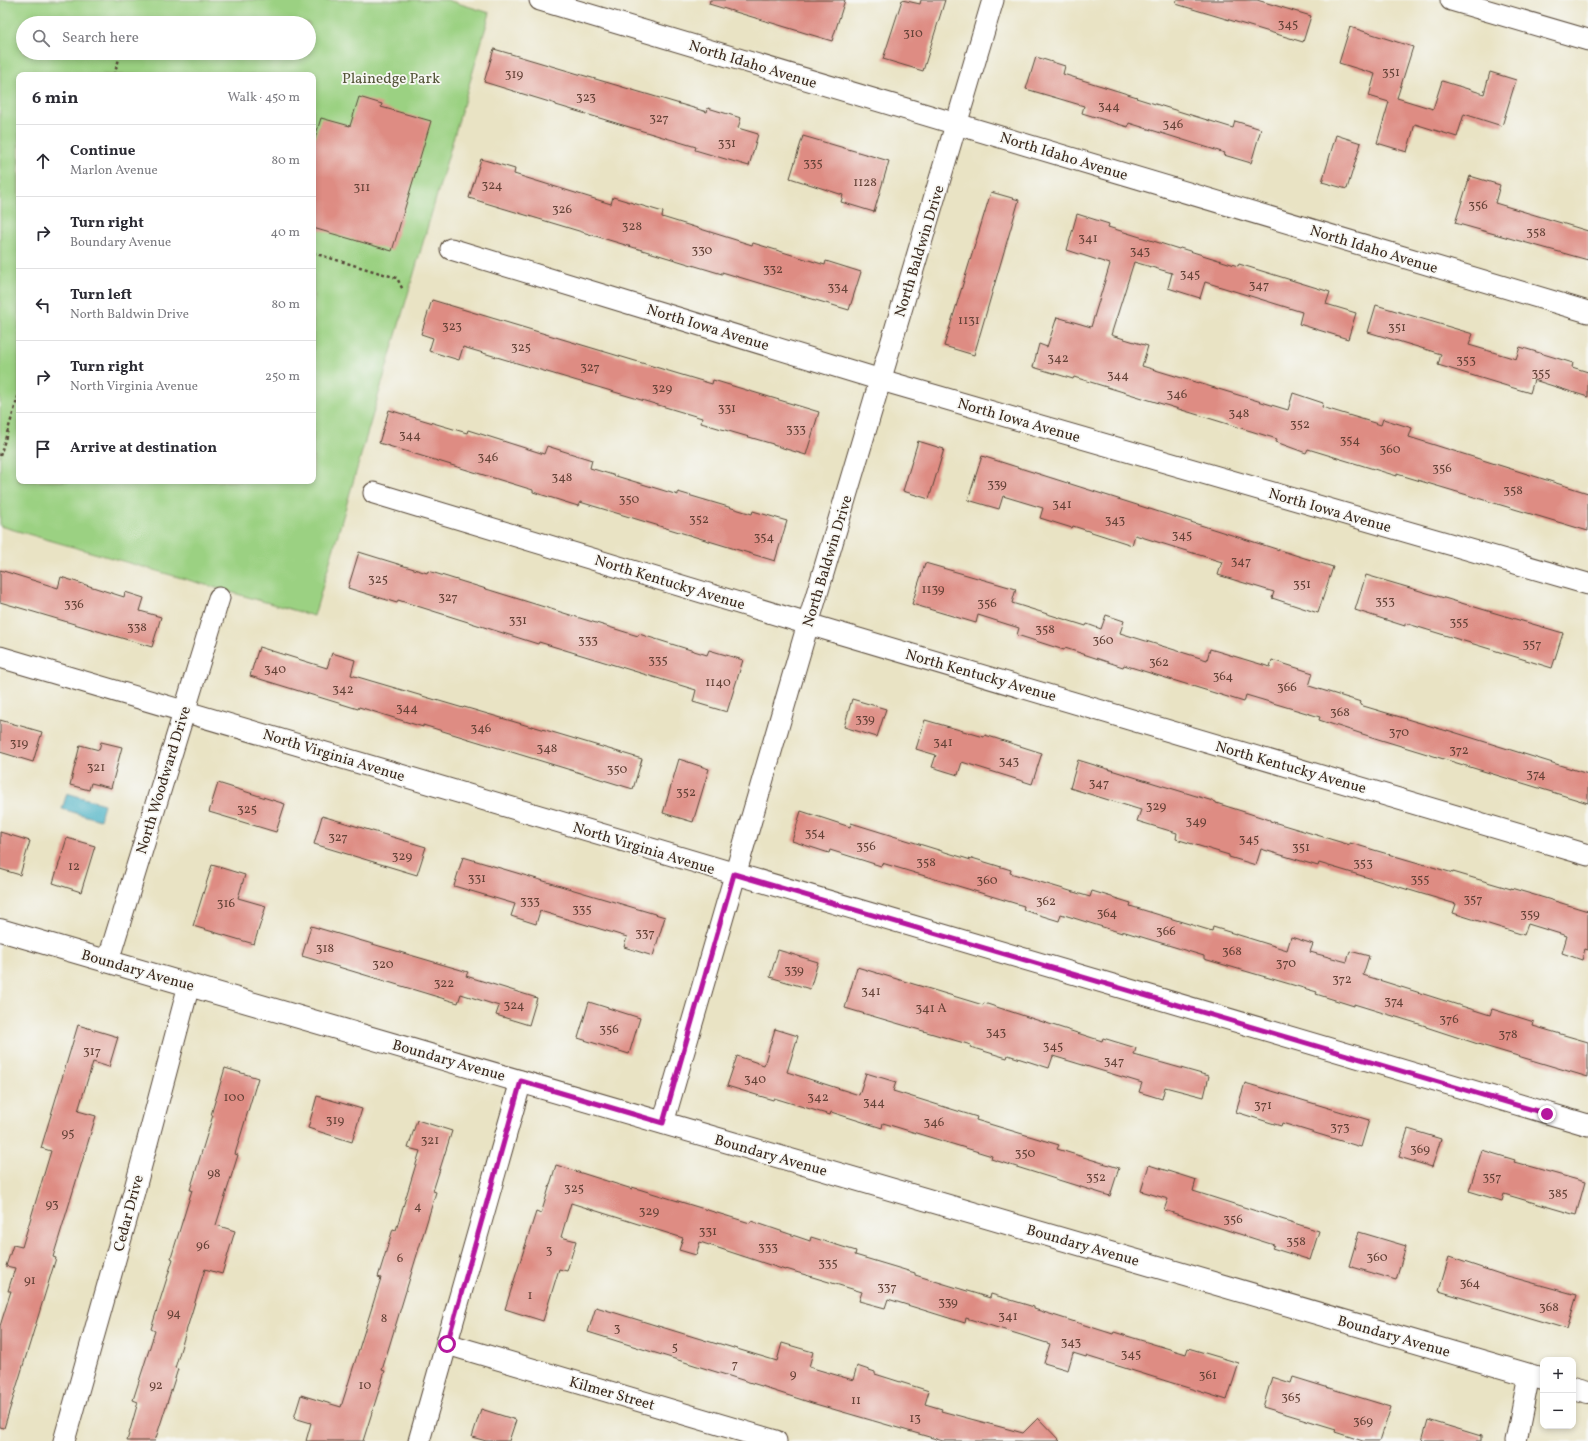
<!DOCTYPE html>
<meta charset="utf-8">
<style>
:root{--surface:#fff;--page:#f7f7f7;--text:#2b2b33;--muted:#7c7c81;--line:#e1e1e2}
body{margin:0;font-family:Vollkorn,serif;background:var(--page);color:var(--text)}
.controls{position:absolute;right:12px;bottom:12px;display:grid;overflow:hidden;border-radius:8px;box-shadow:0 2px 6px #0003}
.controls button{width:36px;height:36px;display:grid;place-items:center;padding:0;border:0;border-bottom:1px solid var(--line);background:var(--surface);color:var(--text);font:20px sans-serif}
.stop{position:absolute;width:12px;height:12px;margin:-9px;border:3px solid #b5179e;border-radius:50%;background:#fff}
.stop.end{background:#b5179e;border-color:#fff;box-shadow:0 1px 4px #0008}
.list{margin:0;padding:0;list-style:none}
h2{display:flex;justify-content:space-between;align-items:center;height:52px;margin:0;padding:0 16px;font-size:17px}
h2 small{font-size:13px;font-weight:400;color:var(--muted)}
.list li{display:grid;grid-template-columns:26px 1fr auto;gap:12px;align-items:center;box-sizing:border-box;height:72px;padding:0 16px;border-top:1px solid var(--line)}
.list b{display:block;font-size:15px;white-space:nowrap}
.list p{margin:0;font-size:13px;white-space:nowrap;color:var(--muted)}
.list em{font-size:13px;font-style:normal;color:var(--muted)}
.icon{flex:none;width:22px;height:22px;fill:none;stroke:currentColor;stroke-width:2;stroke-linecap:round;stroke-linejoin:round}
.map{position:relative;flex:none;width:1588px;height:1441px;overflow:hidden}
.search{position:absolute;background:var(--surface);box-shadow:0 2px 6px #0003;left:16px;top:16px;width:300px;height:44px;display:flex;align-items:center;gap:10px;box-sizing:border-box;padding:0 14px;border-radius:22px;color:var(--muted);font-size:15px}
.panel{position:absolute;background:var(--surface);box-shadow:0 2px 6px #0003;left:16px;top:72px;width:300px;height:412px;border-radius:8px}
.map>svg:first-child{display:block}
.green{fill:#9bd182;stroke:#6b7e50;fill-rule:evenodd}
.water{fill:#47b1c5;stroke:#416e72}
.building{fill:#de8c83}
.lines{fill:none;stroke-linecap:round;stroke-linejoin:round}
.minor-casing{stroke:#554637;stroke-width:23}
.secondary-casing{stroke:#554637;stroke-width:24}
.path{stroke:#554637;stroke-width:2.5;stroke-dasharray:3 3;stroke-linecap:butt}
.minor{stroke:#fff;stroke-width:21}
.secondary{stroke:#fff;stroke-width:22}
.route{stroke:#b5179e;stroke-width:5}
.labels{text-anchor:middle;stroke-width:3.5;stroke-linejoin:round;paint-order:stroke}
.number-label{font-size:13px;fill:#644237}
.street-label{font-size:15px;fill:#3b2a1e;stroke:#f6f6f2}
.park-label{font-size:15px;fill:#535437;stroke:#f6f6f2}
</style>
<div class="map">
<svg width="1588" height="1441" viewBox="0 0 1588 1441">
<rect width="100%" height="100%" fill="#f6f6f2"/>
<filter id="ink" filterUnits="userSpaceOnUse"><feTurbulence type="fractalNoise" baseFrequency=".025" numOctaves="2"/><feDisplacementMap in="SourceGraphic" scale="8" xChannelSelector="R" yChannelSelector="G"/><feConvolveMatrix kernelMatrix="1 2 1 2 8 2 1 2 1" color-interpolation-filters="sRGB"/></filter>
<filter id="wash" filterUnits="userSpaceOnUse"><feTurbulence type="fractalNoise" baseFrequency=".012" numOctaves="4" result="noise"/><feDisplacementMap in="SourceGraphic" scale="16" xChannelSelector="R" yChannelSelector="G"/><feGaussianBlur stdDeviation="0.9" result="paint"/><feColorMatrix in="noise" values="0 0 0 0 0 0 0 0 0 0 0 0 0 0 0 0 0 1.4 0 .05"/><feComposite in="paint" operator="in"/></filter>
<g filter="url(#wash)">
<rect width="100%" height="100%" fill="#e9e3c4"/>
<path class="green" d="M0 0H447L490 13 314 616 0 526ZM23 23H309V53H23ZM19 75H313V481H19Z"/>
<polygon class="water" points="67,793 104,804 100,820 62,809"/>
<g id="blocks">
<g class="building">
<polygon points="710,0 845,0 832,41 709,4"/>
<polygon points="902,0 920,4 921,0 945,0 923,71 883,59"/>
<polygon points="1177,0 1257,0 1311,16 1303,42 1176,4"/>
<polygon points="1350,27 1413,47 1397,98 1433,109 1442,81 1484,94 1490,72 1516,80 1502,126 1464,114 1457,137 1415,124 1407,152 1377,143 1389,102 1369,96 1375,74 1339,63"/>
<polygon points="494,49 707,112 708,108 741,118 738,128 758,134 749,166 695,150 696,147 556,105 556,104 484,82"/>
<polygon points="1036,57 1065,66 1063,74 1137,97 1136,98 1233,128 1235,121 1261,129 1251,163 1224,155 1225,153 1129,123 1128,127 1082,113 1084,106 1026,89"/>
<polygon points="359,97 382,104 381,107 431,121 392,251 313,228 313,144 321,118 350,126"/>
<polygon points="1336,135 1361,143 1347,189 1322,182"/>
<polygon points="803,136 889,161 874,212 841,202 843,195 790,178"/>
<polygon points="481,159 515,169 514,174 611,204 613,197 663,212 662,217 752,245 753,243 825,265 826,261 861,272 849,310 722,272 722,274 469,198"/>
<polygon points="1470,176 1500,185 1495,203 1588,231 1588,260 1455,223"/>
<polygon points="991,192 1019,200 974,355 944,346"/>
<polygon points="1077,214 1109,224 1108,227 1179,249 1180,248 1238,266 1239,264 1330,292 1326,304 1356,313 1348,339 1299,324 1302,312 1205,282 1200,298 1168,288 1172,273 1134,262 1111,335 1148,346 1142,366 1288,410 1293,393 1323,403 1322,407 1381,425 1383,419 1412,428 1409,437 1588,493 1588,531 1397,474 1397,476 1308,449 1306,453 1276,442 1277,439 1074,377 1073,379 1033,367 1039,344 1047,347 1057,317 1091,327 1110,264 1067,250"/>
<polygon points="432,300 712,384 713,380 819,412 806,455 773,445 773,444 701,423 702,418 463,347 459,360 429,351 433,338 421,334"/>
<polygon points="1376,305 1473,334 1469,345 1516,359 1520,347 1573,363 1572,367 1588,372 1588,397 1534,380 1530,393 1438,365 1441,354 1368,332"/>
<polygon points="389,410 467,433 468,430 544,454 547,446 592,460 590,468 678,495 678,492 752,514 753,511 787,521 775,561 580,502 578,506 533,492 533,490 379,443"/>
<polygon points="918,441 944,449 929,499 903,491"/>
<polygon points="982,456 1333,567 1318,613 1272,598 1274,592 1218,575 1222,562 1135,535 1132,545 1073,526 1072,528 1040,518 1043,508 1003,496 999,509 968,500"/>
<polygon points="359,552 427,573 428,571 638,636 639,634 707,655 709,650 743,660 727,712 693,702 696,690 539,642 538,644 398,600 397,603 348,588"/>
<polygon points="925,563 1016,589 1012,603 1086,626 1087,624 1101,629 1106,615 1124,621 1120,633 1207,660 1210,649 1270,667 1272,660 1313,673 1309,686 1361,702 1360,705 1447,731 1447,730 1588,774 1588,803 1378,739 1319,720 1320,717 1246,695 1244,702 1124,665 1123,667 1065,648 1064,650 1017,635 1019,628 978,615 976,623 912,604"/>
<polygon points="0,570 58,588 61,577 124,597 125,592 144,598 140,611 161,617 152,647 0,602"/>
<polygon points="1366,575 1563,633 1552,668 1405,623 1405,626 1355,610"/>
<polygon points="259,647 327,668 332,653 355,660 351,675 463,708 464,707 532,727 532,726 642,759 633,789 423,725 423,727 359,707 358,709 250,676"/>
<polygon points="852,699 886,709 877,737 844,727"/>
<polygon points="0,720 42,732 33,762 0,752"/>
<polygon points="925,720 984,737 985,735 1042,753 1032,784 962,762 958,775 932,767 936,755 916,749"/>
<polygon points="101,742 122,747 111,788 91,783 89,790 70,785 80,745 99,750"/>
<polygon points="679,759 709,769 693,822 663,813"/>
<polygon points="1078,760 1216,802 1216,803 1270,820 1270,821 1350,845 1350,843 1453,873 1453,872 1511,889 1511,888 1588,911 1588,950 1585,949 1582,960 1562,953 1567,936 1528,924 1524,935 1453,913 1456,904 1319,863 1318,866 1261,849 1256,865 1229,857 1229,855 1176,839 1177,833 1137,821 1141,810 1070,788"/>
<polygon points="218,783 285,804 276,832 209,812"/>
<polygon points="801,811 850,827 851,823 971,860 972,858 1011,870 1010,873 1090,897 1092,891 1131,903 1130,906 1212,931 1213,927 1287,950 1291,937 1313,944 1310,952 1347,962 1350,951 1369,956 1363,975 1490,1015 1492,1009 1534,1022 1533,1026 1588,1042 1588,1077 1481,1045 1426,1027 1426,1026 1354,1004 1354,1006 1316,994 1317,992 1204,959 1204,956 1122,931 1122,933 1061,914 1059,921 1023,910 1024,906 882,863 881,866 830,850 829,853 792,841"/>
<polygon points="322,816 426,847 417,875 314,844"/>
<polygon points="0,832 30,841 20,875 0,869"/>
<polygon points="67,838 95,846 81,892 53,883"/>
<polygon points="463,857 665,917 653,956 624,947 627,937 540,911 536,924 511,916 515,904 454,886"/>
<polygon points="212,865 245,875 238,898 266,906 254,944 193,926"/>
<polygon points="311,926 468,972 466,976 537,998 529,1025 496,1015 499,1006 461,994 458,1003 302,956"/>
<polygon points="778,950 818,962 810,989 770,977"/>
<polygon points="857,967 983,1005 984,1003 1102,1041 1103,1038 1136,1048 1134,1055 1209,1076 1204,1097 1165,1087 1162,1099 1139,1092 1142,1083 1053,1056 1049,1068 1008,1055 1007,1058 970,1047 971,1045 845,1008"/>
<polygon points="589,1002 640,1018 629,1054 578,1038"/>
<polygon points="78,1025 118,1037 109,1067 93,1062 78,1111 96,1116 53,1257 56,1258 4,1428 0,1427 0,1326 11,1291 8,1291 15,1268 6,1266 13,1245 22,1247 51,1151 41,1148"/>
<polygon points="775,1029 798,1036 787,1072 859,1095 866,1073 896,1082 893,1091 977,1117 976,1120 1059,1145 1057,1149 1119,1168 1110,1196 991,1159 992,1156 883,1123 882,1128 831,1112 830,1115 774,1098 773,1100 727,1086 737,1056 764,1065"/>
<polygon points="225,1068 258,1078 235,1154 238,1155 216,1225 235,1231 222,1274 205,1269 175,1368 178,1369 155,1441 127,1441 138,1402 133,1400 155,1331 151,1329 173,1259 171,1258 192,1190 190,1190 213,1115 211,1115"/>
<polygon points="1245,1083 1369,1120 1361,1147 1282,1123 1281,1126 1236,1112"/>
<polygon points="317,1096 362,1109 352,1142 308,1128"/>
<polygon points="417,1120 452,1131 433,1191 436,1192 382,1370 385,1371 363,1441 306,1441 311,1423 294,1418 301,1395 341,1407 381,1278 378,1277 393,1229 396,1230 420,1151 408,1148"/>
<polygon points="1408,1129 1441,1139 1432,1167 1399,1157"/>
<polygon points="1482,1150 1515,1160 1514,1162 1585,1182 1576,1215 1504,1194 1502,1201 1469,1191"/>
<polygon points="556,1165 632,1189 632,1187 750,1223 751,1221 810,1241 811,1237 856,1251 855,1255 915,1273 915,1275 990,1298 991,1294 1034,1307 1034,1309 1113,1334 1114,1332 1186,1354 1188,1348 1239,1363 1227,1400 1086,1356 1086,1357 1073,1353 1068,1370 1044,1363 1050,1344 966,1318 965,1323 888,1299 885,1308 859,1301 862,1292 786,1269 785,1270 700,1242 696,1255 679,1250 683,1238 571,1203 561,1237 576,1241 567,1271 559,1269 543,1321 505,1309 536,1212 541,1214"/>
<polygon points="1149,1165 1196,1180 1193,1191 1319,1231 1310,1260 1272,1248 1274,1245 1164,1210 1168,1199 1141,1191"/>
<polygon points="1359,1232 1406,1246 1396,1280 1349,1266"/>
<polygon points="1449,1257 1500,1274 1577,1295 1567,1329 1439,1291"/>
<polygon points="596,1307 717,1344 717,1343 777,1361 782,1343 813,1352 809,1367 853,1380 857,1366 875,1372 875,1374 929,1391 925,1404 942,1409 941,1411 1023,1433 1038,1418 1060,1441 943,1441 812,1403 768,1389 768,1388 588,1332"/>
<polygon points="1272,1377 1291,1383 1293,1377 1391,1407 1380,1441 1363,1441 1335,1432 1336,1429 1263,1407"/>
<polygon points="481,1409 516,1420 509,1441 486,1441 472,1437"/>
<polygon points="1428,1420 1481,1436 1481,1441 1422,1441"/>
</g>
</g>
</g>
<g filter="url(#ink)">
<use href="#blocks" fill-opacity="0" stroke="#554637" stroke-width="1"/>
<g class="lines">
<g class="minor-casing">
<g id="minor">
<polyline points="540,0 1588,312"/>
<polyline points="1451,0 1588,40"/>
<polyline points="451,249 881,380 1588,584"/>
<polyline points="374,493 808,624 1588,855"/>
<polyline points="0,657 1588,1125"/>
<polyline points="108,961 219,598"/>
<polyline points="663,1123 808,624 993,0"/>
<polyline points="447,1344 776,1441"/>
<polyline points="64,1441 134,1192 189,985"/>
<polyline points="419,1441 521,1081"/>
<polyline points="1516,1441 1529,1375"/>
</g>
</g>
<g class="secondary-casing">
<g id="secondary">
<polyline points="0,930 1543,1379"/>
<polyline points="1573,1388 1588,1392"/>
</g>
</g>
<g class="path">
<polyline points="114,75 121,53"/>
<polyline points="313,253 397,278 403,290"/>
<polyline points="0,456 19,394"/>
</g>
<use href="#minor" class="minor"/>
<use href="#secondary" class="secondary"/>
</g>
</g>
<g class="lines" filter="url(#ink)">
<polyline class="route" points="447,1344 521,1081 663,1123 734,874 1547,1114"/>
</g>
<g class="labels">
<g class="number-label">
<text x="1288" y="28">345</text>
<text x="913" y="37">310</text>
<text x="1391" y="76">351</text>
<text x="514" y="78">319</text>
<text x="586" y="101">323</text>
<text x="1109" y="110">344</text>
<text x="659" y="122">327</text>
<text x="1173" y="128">346</text>
<text x="727" y="147">331</text>
<text x="813" y="167">335</text>
<text x="865" y="186">1128</text>
<text x="492" y="189">324</text>
<text x="362" y="191">311</text>
<text x="1478" y="209">356</text>
<text x="562" y="213">326</text>
<text x="632" y="230">328</text>
<text x="1536" y="236">358</text>
<text x="1088" y="242">341</text>
<text x="702" y="254">330</text>
<text x="1140" y="255">343</text>
<text x="773" y="273">332</text>
<text x="1190" y="278">345</text>
<text x="1259" y="289">347</text>
<text x="838" y="291">334</text>
<text x="969" y="324">1131</text>
<text x="452" y="330">323</text>
<text x="1397" y="331">351</text>
<text x="521" y="351">325</text>
<text x="1058" y="362">342</text>
<text x="1466" y="364">353</text>
<text x="590" y="371">327</text>
<text x="1541" y="377">355</text>
<text x="1118" y="379">344</text>
<text x="662" y="392">329</text>
<text x="1177" y="398">346</text>
<text x="727" y="412">331</text>
<text x="1239" y="417">348</text>
<text x="1300" y="428">352</text>
<text x="796" y="433">333</text>
<text x="410" y="439">344</text>
<text x="1350" y="444">354</text>
<text x="1390" y="453">360</text>
<text x="488" y="461">346</text>
<text x="1442" y="472">356</text>
<text x="562" y="481">348</text>
<text x="997" y="488">339</text>
<text x="1513" y="494">358</text>
<text x="629" y="503">350</text>
<text x="1062" y="508">341</text>
<text x="699" y="523">352</text>
<text x="1115" y="524">343</text>
<text x="1182" y="539">345</text>
<text x="764" y="541">354</text>
<text x="1241" y="565">347</text>
<text x="378" y="583">325</text>
<text x="1302" y="588">351</text>
<text x="933" y="593">1139</text>
<text x="448" y="601">327</text>
<text x="1385" y="605">353</text>
<text x="987" y="607">356</text>
<text x="74" y="608">336</text>
<text x="518" y="624">331</text>
<text x="1459" y="626">355</text>
<text x="137" y="631">338</text>
<text x="1045" y="633">358</text>
<text x="588" y="644">333</text>
<text x="1103" y="644">360</text>
<text x="1532" y="648">357</text>
<text x="658" y="664">335</text>
<text x="1159" y="666">362</text>
<text x="275" y="673">340</text>
<text x="1223" y="680">364</text>
<text x="718" y="686">1140</text>
<text x="1287" y="691">366</text>
<text x="343" y="693">342</text>
<text x="407" y="712">344</text>
<text x="1340" y="716">368</text>
<text x="865" y="723">339</text>
<text x="481" y="732">346</text>
<text x="1399" y="736">370</text>
<text x="943" y="746">341</text>
<text x="19" y="747">319</text>
<text x="547" y="752">348</text>
<text x="1459" y="754">372</text>
<text x="1009" y="765">343</text>
<text x="96" y="771">321</text>
<text x="617" y="773">350</text>
<text x="1536" y="778">374</text>
<text x="1099" y="787">347</text>
<text x="686" y="796">352</text>
<text x="1156" y="810">329</text>
<text x="247" y="813">325</text>
<text x="1196" y="825">349</text>
<text x="815" y="837">354</text>
<text x="338" y="841">327</text>
<text x="1249" y="843">345</text>
<text x="866" y="850">356</text>
<text x="1301" y="851">351</text>
<text x="402" y="860">329</text>
<text x="926" y="866">358</text>
<text x="1363" y="867">353</text>
<text x="74" y="870">12</text>
<text x="477" y="882">331</text>
<text x="1420" y="883">355</text>
<text x="987" y="884">360</text>
<text x="1473" y="903">357</text>
<text x="530" y="905">333</text>
<text x="1046" y="905">362</text>
<text x="226" y="907">316</text>
<text x="582" y="913">335</text>
<text x="1107" y="917">364</text>
<text x="1530" y="918">359</text>
<text x="1166" y="935">366</text>
<text x="645" y="937">337</text>
<text x="325" y="952">318</text>
<text x="1232" y="955">368</text>
<text x="1286" y="967">370</text>
<text x="383" y="968">320</text>
<text x="794" y="974">339</text>
<text x="1342" y="983">372</text>
<text x="444" y="987">322</text>
<text x="871" y="995">341</text>
<text x="1394" y="1005">374</text>
<text x="514" y="1009">324</text>
<text x="931" y="1012">341 A</text>
<text x="1449" y="1023">376</text>
<text x="609" y="1033">356</text>
<text x="996" y="1036">343</text>
<text x="1508" y="1038">378</text>
<text x="1053" y="1050">345</text>
<text x="92" y="1055">317</text>
<text x="1114" y="1065">347</text>
<text x="755" y="1083">340</text>
<text x="234" y="1101">100</text>
<text x="818" y="1101">342</text>
<text x="874" y="1106">344</text>
<text x="1263" y="1109">371</text>
<text x="335" y="1124">319</text>
<text x="934" y="1126">346</text>
<text x="1340" y="1131">373</text>
<text x="68" y="1137">95</text>
<text x="430" y="1144">321</text>
<text x="1420" y="1153">369</text>
<text x="1025" y="1157">350</text>
<text x="214" y="1177">98</text>
<text x="1096" y="1181">352</text>
<text x="1492" y="1181">357</text>
<text x="574" y="1192">325</text>
<text x="1558" y="1197">385</text>
<text x="52" y="1208">93</text>
<text x="418" y="1210">4</text>
<text x="649" y="1215">329</text>
<text x="1233" y="1223">356</text>
<text x="708" y="1235">331</text>
<text x="1296" y="1245">358</text>
<text x="203" y="1249">96</text>
<text x="768" y="1251">333</text>
<text x="549" y="1254">3</text>
<text x="1377" y="1261">360</text>
<text x="400" y="1262">6</text>
<text x="828" y="1267">335</text>
<text x="30" y="1284">91</text>
<text x="1470" y="1287">364</text>
<text x="887" y="1291">337</text>
<text x="530" y="1299">1</text>
<text x="948" y="1306">339</text>
<text x="1549" y="1311">368</text>
<text x="174" y="1317">94</text>
<text x="1008" y="1320">341</text>
<text x="384" y="1322">8</text>
<text x="617" y="1332">3</text>
<text x="1071" y="1346">343</text>
<text x="675" y="1351">5</text>
<text x="1131" y="1358">345</text>
<text x="735" y="1368">7</text>
<text x="793" y="1378">9</text>
<text x="1208" y="1379">361</text>
<text x="156" y="1389">92</text>
<text x="365" y="1389">10</text>
<text x="1291" y="1401">365</text>
<text x="856" y="1404">11</text>
<text x="915" y="1422">13</text>
<text x="1363" y="1425">369</text>
</g>
<g class="street-label">
<text transform="translate(753 64) rotate(17)" y="5">North Idaho Avenue</text>
<text transform="translate(1064 156) rotate(17)" y="5">North Idaho Avenue</text>
<text transform="translate(1374 249) rotate(17)" y="5">North Idaho Avenue</text>
<text transform="translate(919 251) rotate(-73)" y="5">North Baldwin Drive</text>
<text transform="translate(708 327) rotate(17)" y="5">North Iowa Avenue</text>
<text transform="translate(1019 420) rotate(16)" y="5">North Iowa Avenue</text>
<text transform="translate(1330 510) rotate(16)" y="5">North Iowa Avenue</text>
<text transform="translate(827 561) rotate(-73)" y="5">North Baldwin Drive</text>
<text transform="translate(670 582) rotate(17)" y="5">North Kentucky Avenue</text>
<text transform="translate(981 675) rotate(16)" y="5">North Kentucky Avenue</text>
<text transform="translate(334 755) rotate(17)" y="5">North Virginia Avenue</text>
<text transform="translate(1291 767) rotate(16)" y="5">North Kentucky Avenue</text>
<text transform="translate(163 780) rotate(-73)" y="5">North Woodward Drive</text>
<text transform="translate(644 848) rotate(17)" y="5">North Virginia Avenue</text>
<text transform="translate(138 970) rotate(16)" y="5">Boundary Avenue</text>
<text transform="translate(449 1060) rotate(16)" y="5">Boundary Avenue</text>
<text transform="translate(771 1155) rotate(16)" y="5">Boundary Avenue</text>
<text transform="translate(128 1213) rotate(-75)" y="5">Cedar Drive</text>
<text transform="translate(1083 1245) rotate(16)" y="5">Boundary Avenue</text>
<text transform="translate(1394 1336) rotate(16)" y="5">Boundary Avenue</text>
<text transform="translate(612 1393) rotate(16)" y="5">Kilmer Street</text>
</g>
<g class="park-label">
<text x="391" y="83">Plainedge Park</text>
</g>
</g>
</svg>
<div class="controls">
<button>+</button>
<button>−</button>
</div>
<div class="stop" style="left:447px;top:1344px"></div>
<div class="stop end" style="left:1547px;top:1114px"></div>
<div class="search"><svg class="icon" aria-label="search" viewBox="0 0 24 24"><circle cx="10" cy="10" r="6"/><path d="M15 15l6 6"/></svg>Search here</div>
<section class="panel">
<h2>6 min<small>Walk · 450 m</small></h2>
<ul class="list">
<li><svg class="icon" aria-label="ahead" viewBox="0 0 24 24"><path d="M12 20V5M6 11l6-6 6 6"/></svg><div><b>Continue</b><p>Marlon Avenue</p></div><em>80 m</em></li>
<li><svg class="icon" aria-label="right" viewBox="0 0 24 24"><path d="M7 20v-9h11M14 6l5 5-5 5"/></svg><div><b>Turn right</b><p>Boundary Avenue</p></div><em>40 m</em></li>
<li><svg class="icon" aria-label="left" viewBox="0 0 24 24"><path d="M17 20v-9H6M10 6l-5 5 5 5"/></svg><div><b>Turn left</b><p>North Baldwin Drive</p></div><em>80 m</em></li>
<li><svg class="icon" aria-label="right" viewBox="0 0 24 24"><path d="M7 20v-9h11M14 6l5 5-5 5"/></svg><div><b>Turn right</b><p>North Virginia Avenue</p></div><em>250 m</em></li>
<li><svg class="icon" aria-label="arrive" viewBox="0 0 24 24"><path d="M6 21V4h12l-3 4 3 4H6"/></svg><div><b>Arrive at destination</b></div></li>
</ul>
</section>
</div>
